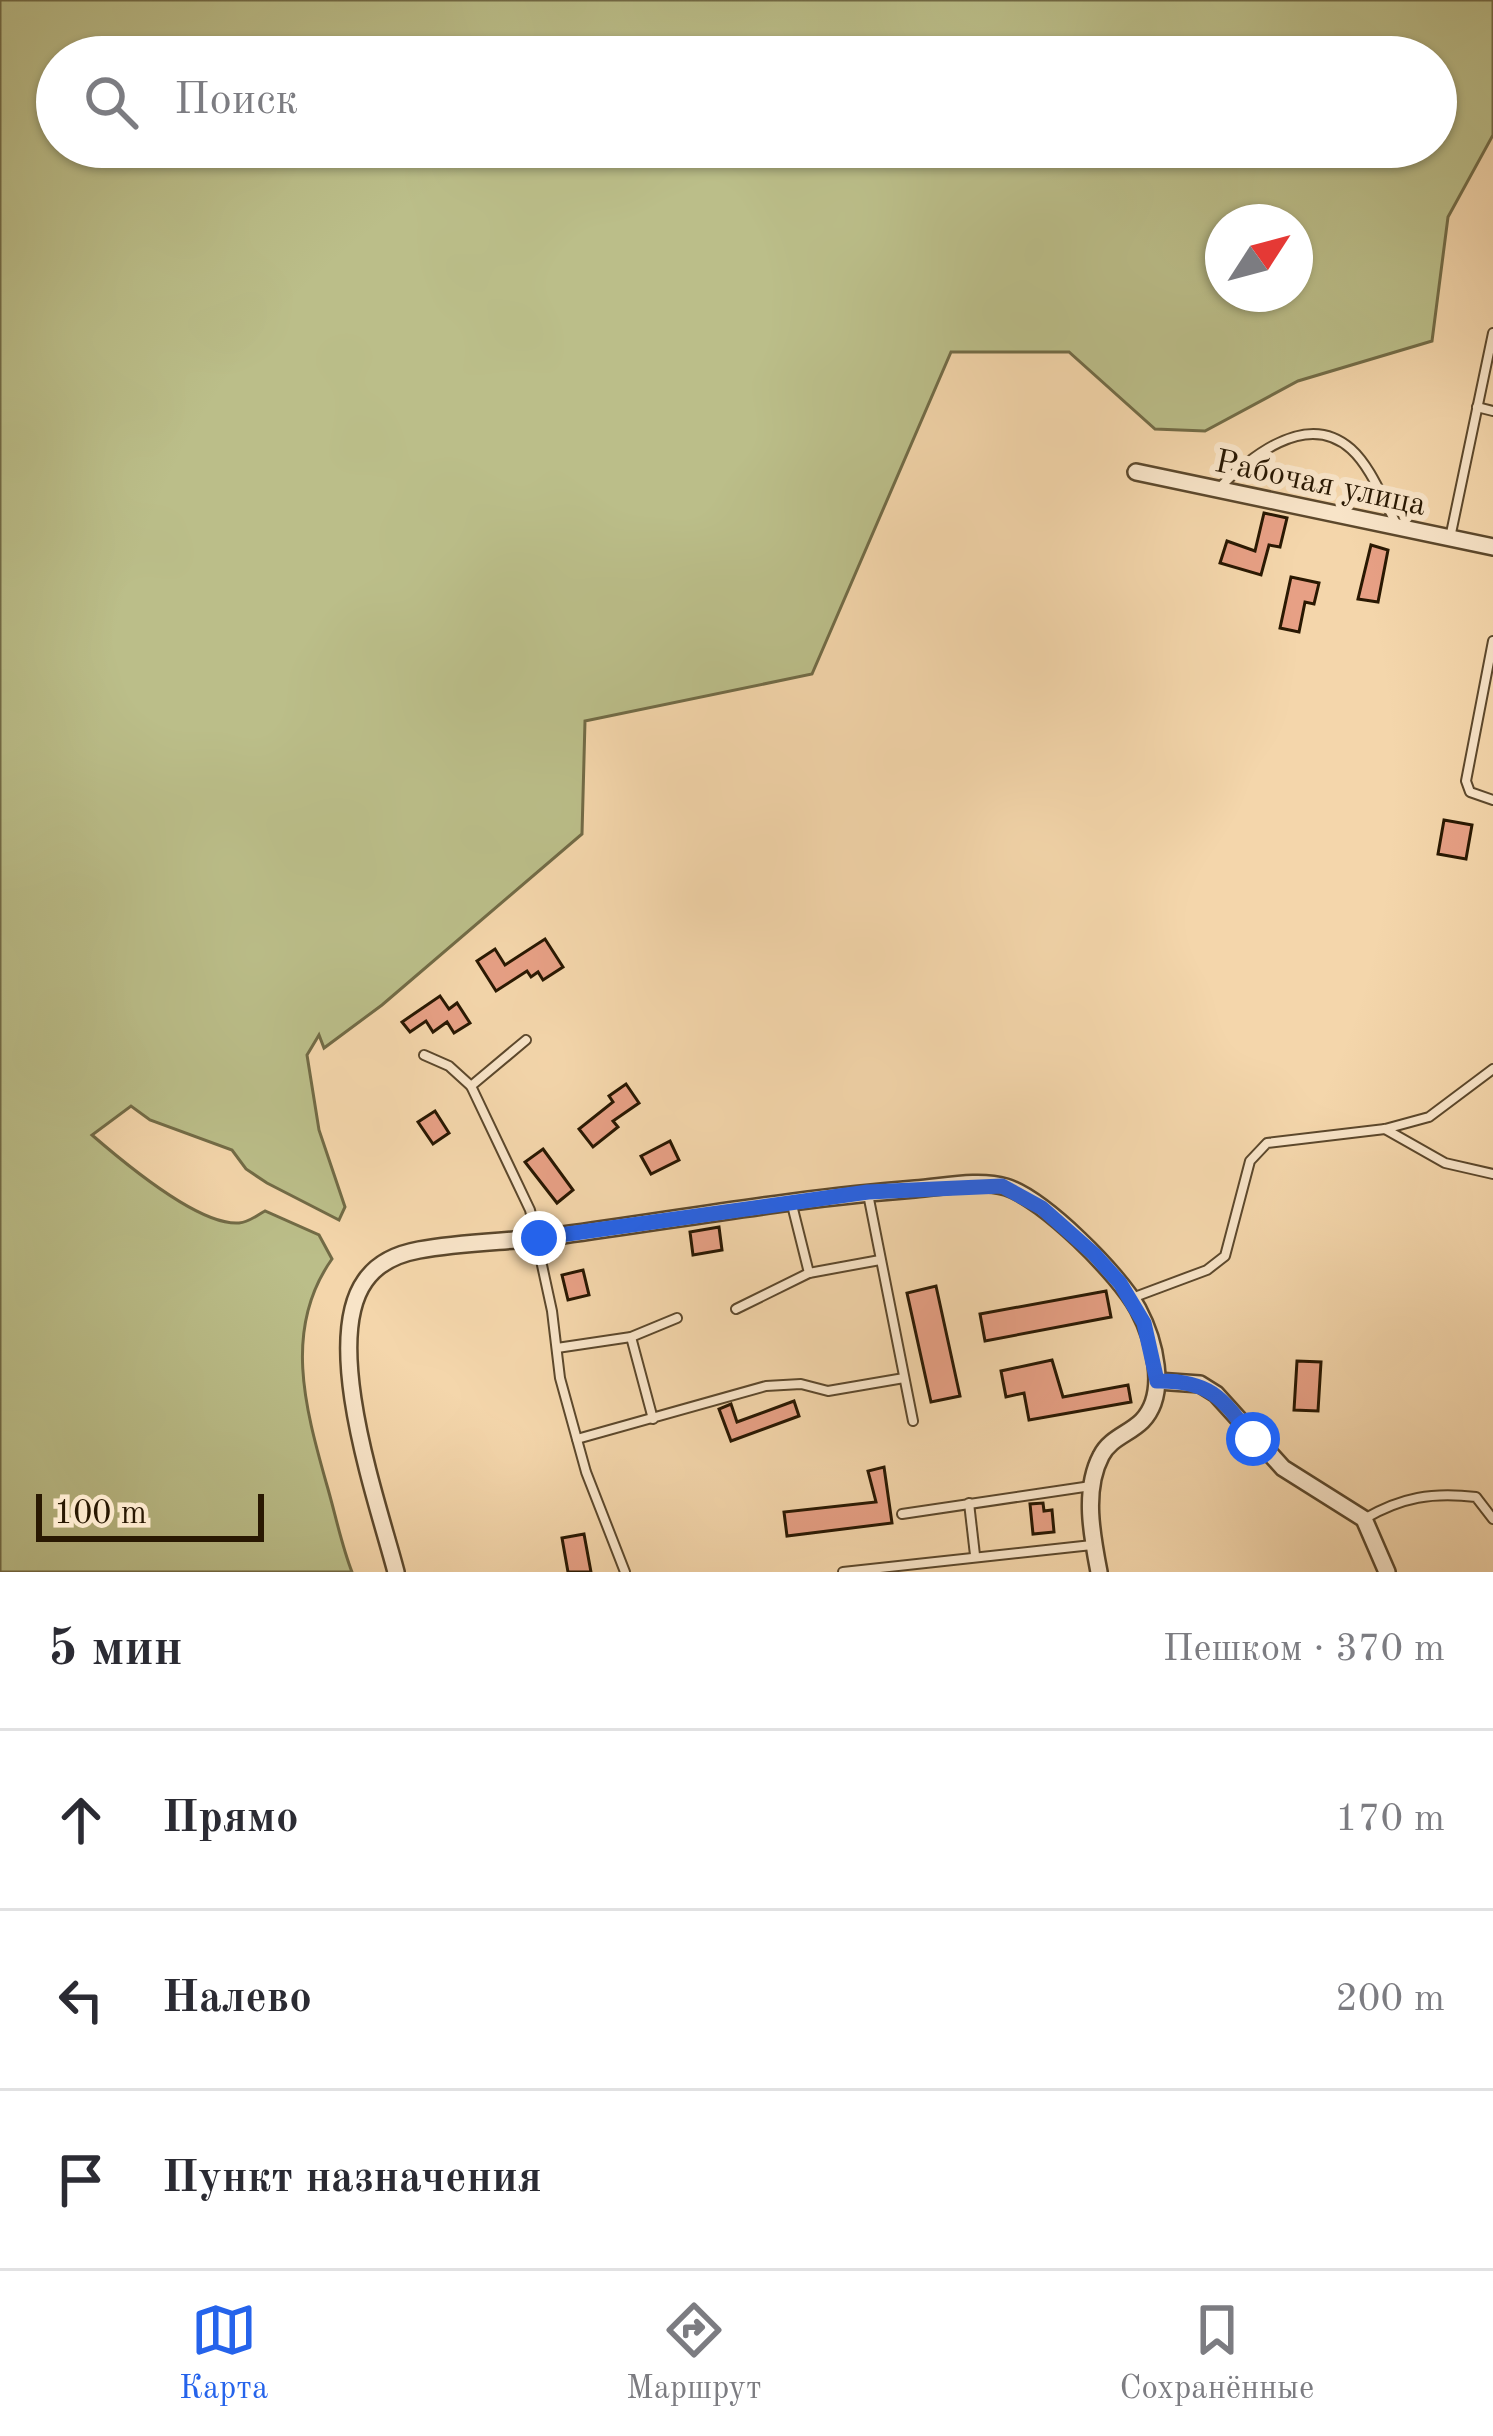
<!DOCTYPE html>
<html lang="ru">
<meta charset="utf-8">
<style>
:root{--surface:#fff;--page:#f7f7f7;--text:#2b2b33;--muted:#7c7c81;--line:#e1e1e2;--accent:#2563eb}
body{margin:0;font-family:"Old Standard TT",serif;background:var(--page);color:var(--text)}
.compass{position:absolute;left:1205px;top:204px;width:108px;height:108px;border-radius:50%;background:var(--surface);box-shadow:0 3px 9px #0004;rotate:54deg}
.scale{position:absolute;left:36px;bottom:30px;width:228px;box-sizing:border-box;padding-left:12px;border:6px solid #291802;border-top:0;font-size:33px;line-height:42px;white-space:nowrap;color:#291802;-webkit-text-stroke:9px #f8e4c8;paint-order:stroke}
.stop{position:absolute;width:36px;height:36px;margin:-27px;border:9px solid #2563eb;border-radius:50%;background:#fff}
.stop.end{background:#2563eb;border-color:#fff;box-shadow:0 3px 12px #0008}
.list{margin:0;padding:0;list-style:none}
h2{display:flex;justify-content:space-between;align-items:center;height:156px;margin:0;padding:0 48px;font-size:51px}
h2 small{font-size:39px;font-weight:400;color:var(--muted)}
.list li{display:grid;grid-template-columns:78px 1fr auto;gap:36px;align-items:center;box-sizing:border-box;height:180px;padding:0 48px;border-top:3px solid var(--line)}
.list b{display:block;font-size:45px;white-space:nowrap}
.list em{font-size:39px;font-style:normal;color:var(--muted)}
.icon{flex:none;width:66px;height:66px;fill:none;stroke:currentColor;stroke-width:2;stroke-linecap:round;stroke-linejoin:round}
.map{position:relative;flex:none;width:1493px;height:1572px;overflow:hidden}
.search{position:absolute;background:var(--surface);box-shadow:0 3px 9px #0004;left:36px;right:36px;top:36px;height:132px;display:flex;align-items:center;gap:30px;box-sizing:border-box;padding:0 42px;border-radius:66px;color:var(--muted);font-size:45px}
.sheet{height:696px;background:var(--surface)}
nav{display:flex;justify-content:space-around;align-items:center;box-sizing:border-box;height:168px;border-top:3px solid var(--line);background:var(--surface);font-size:33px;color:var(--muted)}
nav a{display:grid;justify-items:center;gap:6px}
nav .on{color:var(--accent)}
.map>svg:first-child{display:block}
.green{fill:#bbbe89;stroke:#726b46;stroke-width:3;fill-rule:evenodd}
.building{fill:#e7a085;stroke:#291802;stroke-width:3}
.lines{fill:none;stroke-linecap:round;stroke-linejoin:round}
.lane-casing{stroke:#5c482c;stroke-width:12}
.street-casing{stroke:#5c482c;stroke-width:20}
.lane{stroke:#f8e4c8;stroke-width:8}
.street{stroke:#f8e4c8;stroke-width:15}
.route{stroke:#2563eb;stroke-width:15}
.labels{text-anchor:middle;stroke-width:12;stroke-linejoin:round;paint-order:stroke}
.street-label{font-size:33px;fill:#291802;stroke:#f8e4c8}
</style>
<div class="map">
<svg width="1493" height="1572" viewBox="0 0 1493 1572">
<rect width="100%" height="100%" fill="#f4d6ab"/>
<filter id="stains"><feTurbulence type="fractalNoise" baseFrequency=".00167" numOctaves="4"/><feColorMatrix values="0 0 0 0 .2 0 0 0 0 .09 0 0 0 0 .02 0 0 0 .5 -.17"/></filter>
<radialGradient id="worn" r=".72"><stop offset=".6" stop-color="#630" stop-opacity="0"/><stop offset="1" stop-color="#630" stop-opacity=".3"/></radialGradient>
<path class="green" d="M0 0H1493V135L1448 217 1432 341 1298 381 1205 431 1155 429 1069 352H951L812 674 585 721 582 834 382 1005 324 1048 319 1035 307 1055 319 1130 345 1207 339 1220 267 1183 246 1169 232 1150 150 1120 131 1106 92 1135C122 1161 198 1226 239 1223 249 1222 256 1216 265 1211L319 1235 332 1259C283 1328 305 1407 326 1482 335 1512 341 1544 352 1572H0ZM57 57H1436V147H57ZM1223 222H1295V294H1223Z"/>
<g class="building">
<polygon points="1264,513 1287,518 1280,547 1269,545 1261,575 1220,563 1227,541 1255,551"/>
<polygon points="1371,545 1388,550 1378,602 1358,599"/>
<polygon points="1291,577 1319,583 1314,604 1305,602 1299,632 1280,628"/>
<polygon points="1444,820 1472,825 1466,859 1438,854"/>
<polygon points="545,939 563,967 543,980 538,972 531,977 527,971 496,991 477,961 495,949 505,965"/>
<polygon points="440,996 449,1009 457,1003 470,1023 454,1033 447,1022 433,1032 426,1021 410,1032 402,1022"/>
<polygon points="626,1084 639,1103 613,1121 618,1127 593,1147 579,1129 613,1102 609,1096"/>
<polygon points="435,1111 449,1133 433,1144 418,1122"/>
<polygon points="670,1141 679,1160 651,1174 641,1156"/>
<polygon points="543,1149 573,1190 557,1203 525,1162"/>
<polygon points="719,1227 722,1250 693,1255 690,1232"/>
<polygon points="583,1270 589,1295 568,1300 562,1275"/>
<polygon points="936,1286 960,1396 931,1402 907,1293"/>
<polygon points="1106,1291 1111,1317 985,1341 980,1314"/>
<polygon points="1052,1360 1063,1397 1128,1385 1131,1402 1029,1420 1024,1393 1006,1397 1001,1371"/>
<polygon points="1297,1361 1321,1362 1318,1411 1294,1410"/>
<polygon points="794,1401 799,1416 731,1441 719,1409 731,1404 737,1422"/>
<polygon points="884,1467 892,1523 787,1536 784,1512 876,1502 868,1471"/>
<polygon points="1043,1503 1044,1511 1052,1510 1054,1532 1033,1534 1030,1504"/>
<polygon points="584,1534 591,1572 568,1572 562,1538"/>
</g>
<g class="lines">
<g class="lane-casing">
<g id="lane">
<polyline points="1477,407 1493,411"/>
<path d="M1217 490C1249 458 1306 409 1351 449 1371 467 1383 500 1396 523"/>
<polyline points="1450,538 1493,333"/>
<polyline points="1493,641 1466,781 1470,792 1493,800"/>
<polyline points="526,1040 471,1086 530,1210 552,1311 560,1378 586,1472 625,1572"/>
<polyline points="424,1055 449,1066 471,1086"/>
<polyline points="1385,1129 1445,1163 1493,1174"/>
<polyline points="868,1194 913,1421"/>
<polyline points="792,1205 809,1273"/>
<polyline points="1132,1298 1207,1270 1225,1256 1250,1161 1267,1143 1385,1129 1429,1117 1493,1069"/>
<polyline points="736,1309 809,1273 880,1260"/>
<polyline points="631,1337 653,1419"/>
<polyline points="557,1348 631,1337 677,1318"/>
<polyline points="577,1439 766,1386 801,1384 828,1391 904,1378"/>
<polyline points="969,1503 975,1555"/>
<polyline points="902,1514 1091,1486"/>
<path d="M1364 1519C1402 1497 1432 1492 1476 1497L1493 1519"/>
<polyline points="843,1572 1092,1545"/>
</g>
</g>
<g class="street-casing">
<g id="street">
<polyline points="1136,472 1493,547"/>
<polyline points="1157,1381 1200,1384 1216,1394 1283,1468 1364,1519 1387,1572"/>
<path d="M396 1572C378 1503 321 1343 365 1281 378 1262 397 1254 419 1250 466 1241 516 1242 563 1235 680 1219 797 1198 915 1189 943 1187 979 1179 1006 1187 1044 1199 1119 1274 1138 1309 1154 1339 1169 1393 1142 1421 1129 1434 1110 1438 1101 1456 1083 1490 1092 1536 1099 1572"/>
</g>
</g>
<use href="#lane" class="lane"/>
<use href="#street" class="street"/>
</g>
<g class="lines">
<path class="route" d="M539 1238 868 1192 1002 1186 1042 1208 1094 1254 1120 1283 1144 1323 1157 1381C1211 1380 1223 1399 1253 1439"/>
</g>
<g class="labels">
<g class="street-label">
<text transform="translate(1321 481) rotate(12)" y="12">Рабочая улица</text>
</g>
</g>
<rect width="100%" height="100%" filter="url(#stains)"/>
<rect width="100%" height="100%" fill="url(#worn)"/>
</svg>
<svg class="compass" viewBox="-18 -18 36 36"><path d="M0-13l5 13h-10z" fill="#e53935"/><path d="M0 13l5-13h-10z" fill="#7c7c81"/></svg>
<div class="scale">100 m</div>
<div class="stop" style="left:1253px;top:1439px"></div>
<div class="stop end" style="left:539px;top:1238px"></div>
<div class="search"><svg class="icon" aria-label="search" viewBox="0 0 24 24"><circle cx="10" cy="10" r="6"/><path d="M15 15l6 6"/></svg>Поиск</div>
</div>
<section class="sheet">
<h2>5 мин<small>Пешком · 370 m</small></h2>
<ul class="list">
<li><svg class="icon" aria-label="ahead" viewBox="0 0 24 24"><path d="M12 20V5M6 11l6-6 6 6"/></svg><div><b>Прямо</b></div><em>170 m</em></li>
<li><svg class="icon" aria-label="left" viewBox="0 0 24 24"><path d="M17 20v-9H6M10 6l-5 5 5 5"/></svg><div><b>Налево</b></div><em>200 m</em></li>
<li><svg class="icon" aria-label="arrive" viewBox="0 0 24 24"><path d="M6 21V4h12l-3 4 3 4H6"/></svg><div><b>Пункт назначения</b></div></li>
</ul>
</section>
<nav>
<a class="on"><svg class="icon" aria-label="map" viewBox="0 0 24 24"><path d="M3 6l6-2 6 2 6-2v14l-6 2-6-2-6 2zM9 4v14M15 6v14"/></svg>Карта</a>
<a><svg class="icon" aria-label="directions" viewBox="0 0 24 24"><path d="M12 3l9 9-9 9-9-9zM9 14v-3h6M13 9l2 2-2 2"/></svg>Маршрут</a>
<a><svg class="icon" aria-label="saved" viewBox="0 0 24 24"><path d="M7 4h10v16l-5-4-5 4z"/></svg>Сохранённые</a>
</nav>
